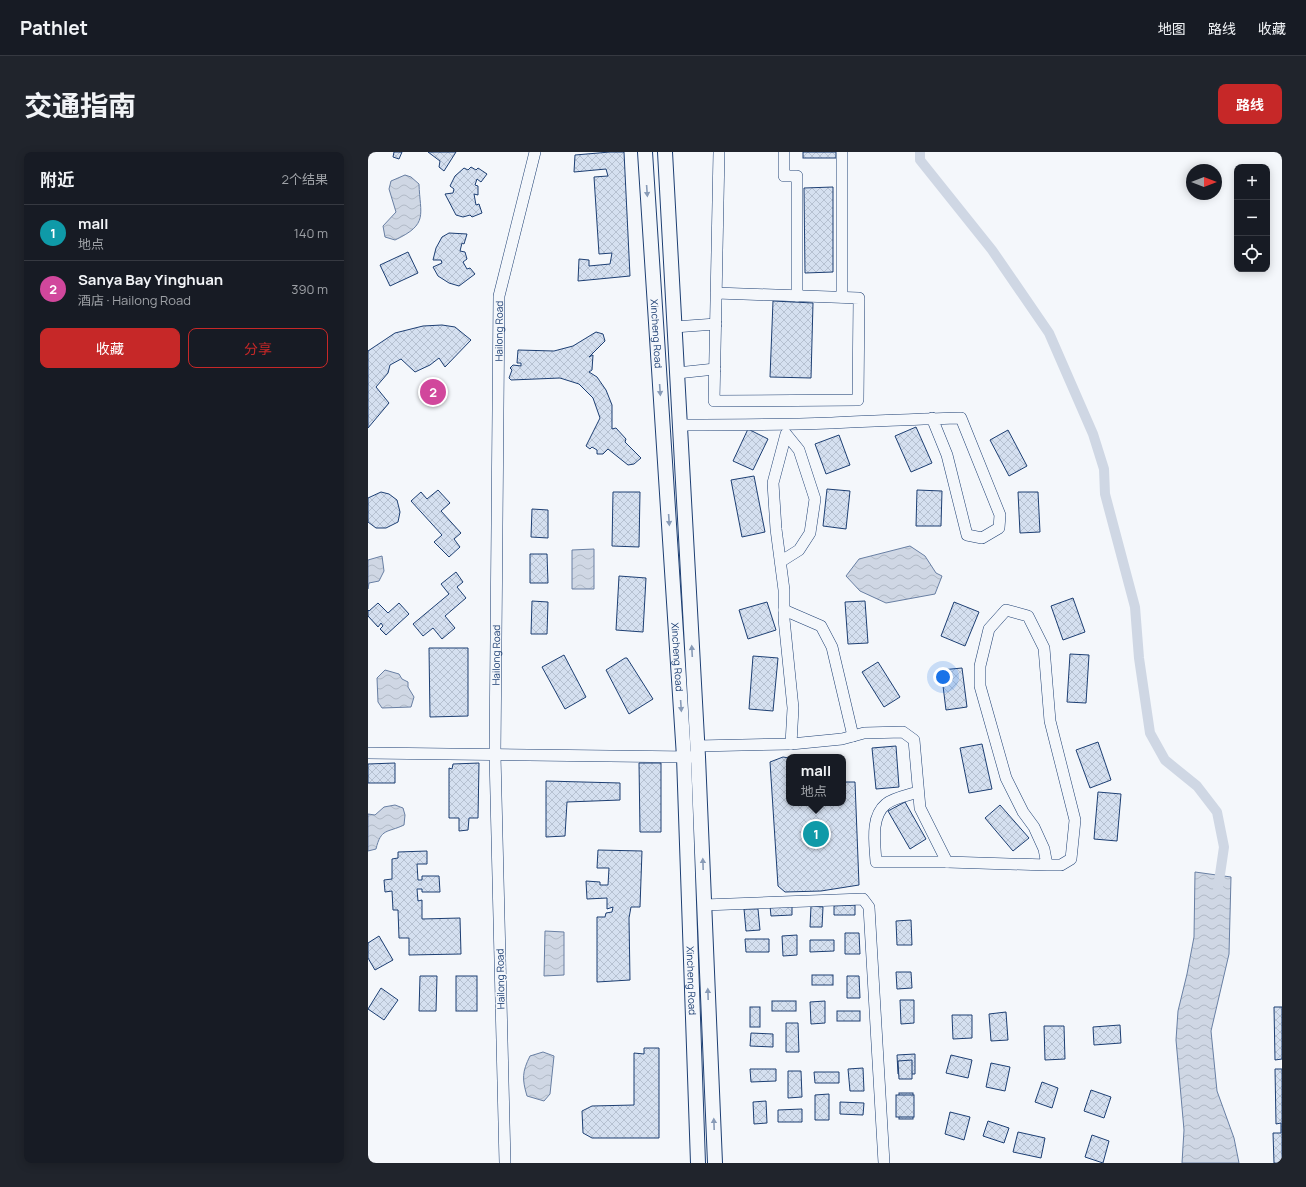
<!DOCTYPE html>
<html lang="zh">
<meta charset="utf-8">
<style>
:root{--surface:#171b24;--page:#20242c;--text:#f1f3f6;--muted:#9ea1a6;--line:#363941;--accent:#c62828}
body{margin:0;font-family:Manrope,"Noto Sans SC",sans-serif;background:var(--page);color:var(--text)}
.controls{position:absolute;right:12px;top:12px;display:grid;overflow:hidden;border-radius:8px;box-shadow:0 2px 10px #0003}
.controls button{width:36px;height:36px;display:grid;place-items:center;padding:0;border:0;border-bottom:1px solid var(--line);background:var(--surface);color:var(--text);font:20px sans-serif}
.compass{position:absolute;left:818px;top:12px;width:36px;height:36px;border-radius:50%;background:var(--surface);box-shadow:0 2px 10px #0003;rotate:90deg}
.you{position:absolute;left:575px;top:525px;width:14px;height:14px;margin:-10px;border:3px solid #fff;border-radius:50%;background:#1a73e8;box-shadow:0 0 0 6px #1a73e833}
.badge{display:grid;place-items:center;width:26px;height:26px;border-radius:50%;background:var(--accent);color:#fff;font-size:13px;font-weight:700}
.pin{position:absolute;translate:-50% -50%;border:2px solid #fff;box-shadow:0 1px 4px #0006}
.popup{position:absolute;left:418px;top:602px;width:60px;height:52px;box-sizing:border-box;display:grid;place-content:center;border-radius:8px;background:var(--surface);filter:drop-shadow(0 1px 3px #0005);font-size:13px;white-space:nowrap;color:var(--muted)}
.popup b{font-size:15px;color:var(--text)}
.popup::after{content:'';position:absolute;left:50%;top:100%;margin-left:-8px;border:8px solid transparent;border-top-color:var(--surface)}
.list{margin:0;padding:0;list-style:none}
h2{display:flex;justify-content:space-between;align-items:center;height:52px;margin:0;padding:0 16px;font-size:17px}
h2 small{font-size:13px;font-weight:400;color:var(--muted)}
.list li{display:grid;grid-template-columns:26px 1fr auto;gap:12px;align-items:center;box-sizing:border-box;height:56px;padding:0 16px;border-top:1px solid var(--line)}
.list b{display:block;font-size:15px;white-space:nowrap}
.list p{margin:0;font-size:13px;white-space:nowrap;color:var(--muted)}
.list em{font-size:13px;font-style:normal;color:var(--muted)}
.actions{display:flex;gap:8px;padding:12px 16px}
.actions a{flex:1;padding:9px 0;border:1px solid var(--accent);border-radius:8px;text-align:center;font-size:14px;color:var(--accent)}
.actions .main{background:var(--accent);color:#fff}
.icon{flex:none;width:22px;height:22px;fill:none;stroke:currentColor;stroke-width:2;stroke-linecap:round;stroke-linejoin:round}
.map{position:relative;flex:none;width:914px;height:1011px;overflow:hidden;border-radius:8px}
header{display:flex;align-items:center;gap:24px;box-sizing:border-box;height:56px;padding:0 20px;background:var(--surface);border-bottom:1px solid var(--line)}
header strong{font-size:19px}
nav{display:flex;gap:22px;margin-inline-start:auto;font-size:14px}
.intro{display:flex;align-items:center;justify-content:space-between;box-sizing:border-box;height:96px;padding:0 24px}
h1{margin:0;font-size:28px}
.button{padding:10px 18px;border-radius:8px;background:var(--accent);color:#fff;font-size:14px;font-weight:700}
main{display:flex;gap:24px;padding:0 24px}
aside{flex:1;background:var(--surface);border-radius:8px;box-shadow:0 2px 10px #0003}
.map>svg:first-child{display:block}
.water{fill:url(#water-waves);stroke:#687fa3}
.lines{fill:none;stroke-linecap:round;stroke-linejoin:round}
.canal{stroke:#cfd7e4;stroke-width:10}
.building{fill:url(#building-cross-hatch);stroke:#1d3f73}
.minor-casing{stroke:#1d3f73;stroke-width:12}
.major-casing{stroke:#1d3f73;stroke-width:16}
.minor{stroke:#f4f7fb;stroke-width:11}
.major{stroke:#f4f7fb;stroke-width:14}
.oneway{fill:#889bb7}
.labels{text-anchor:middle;stroke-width:3;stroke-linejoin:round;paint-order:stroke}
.street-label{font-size:10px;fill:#1d3f73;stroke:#f4f7fb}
</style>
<header>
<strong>Pathlet</strong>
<nav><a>地图</a><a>路线</a><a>收藏</a></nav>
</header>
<div class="intro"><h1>交通指南</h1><a class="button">路线</a></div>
<main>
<aside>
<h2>附近<small>2个结果</small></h2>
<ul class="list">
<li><span class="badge" style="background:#0f9aa8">1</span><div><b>mall</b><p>地点</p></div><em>140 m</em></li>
<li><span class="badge" style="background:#d1479c">2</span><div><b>Sanya Bay Yinghuan</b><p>酒店 · Hailong Road</p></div><em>390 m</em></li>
</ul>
<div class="actions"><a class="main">收藏</a><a>分享</a></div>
</aside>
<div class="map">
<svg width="914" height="1011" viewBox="0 0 914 1011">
<defs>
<pattern id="water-waves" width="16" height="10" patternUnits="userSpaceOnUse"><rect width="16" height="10" fill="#cfd7e4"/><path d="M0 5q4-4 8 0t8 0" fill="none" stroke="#b1bac7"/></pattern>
<pattern id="building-cross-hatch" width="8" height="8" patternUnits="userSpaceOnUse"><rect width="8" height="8" fill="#d5e0f0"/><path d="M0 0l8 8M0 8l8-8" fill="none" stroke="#b6c1d1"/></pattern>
</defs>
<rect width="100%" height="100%" fill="#f4f7fb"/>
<g class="water">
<path d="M37 23 43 25 51 32C52 63 61 72 27 88L17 85 15 74 28 60 21 37 23 29Z"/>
<polygon points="542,394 557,404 568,421 574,424 567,442 518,451 492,439 478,424 491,407"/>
<polygon points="226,397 226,437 204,437 204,398"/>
<polygon points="14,404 16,419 11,429 1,431 0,437 0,408"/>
<polygon points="17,518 31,522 34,527 40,530 40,535 46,545 43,555 14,556 10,550 9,526"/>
<path d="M27 653 35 656 37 663 36 673C19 681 13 676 8 697L0 699V662L7 663 16 655Z"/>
<polygon points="827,720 863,725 861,802 843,879 849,939 866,986 871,1011 814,1011 816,978 808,888 810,859 819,822 826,785"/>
<polygon points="177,779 196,780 196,823 176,824"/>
<path d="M175 900 186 904 182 942 176 949 159 944C154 927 154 920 162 904Z"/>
</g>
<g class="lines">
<polyline class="canal" points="552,0 552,8 624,98 681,181 725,282 736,317 737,342 767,455 771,506 782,581 797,608 829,634 849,660 856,695 850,736"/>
</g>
<g class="building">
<polygon points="26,0 34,0 31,7 25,5"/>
<polygon points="60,0 88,0 76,19 71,15 72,9"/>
<polygon points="242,0 256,0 262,124 210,129 211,107 221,108 221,114 242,112 244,101 231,102 226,25 240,24 238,17 206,20 207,3"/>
<rect x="435" y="0" width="33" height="6"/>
<polygon points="103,15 108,18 110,16 119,22 113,30 109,27 107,33 110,34 110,43 106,42 108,53 111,52 114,61 104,65 102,63 95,65 88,63 77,42 85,41 86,37 82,34 87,24 96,16 100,18"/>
<polygon points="465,35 465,120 437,121 436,36"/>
<polygon points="81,81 99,82 96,92 94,91 92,99 97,100 99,107 95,110 99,117 102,116 107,122 91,134 81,131 70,124 65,115 74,111 73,108 65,108 68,96 74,85"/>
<polygon points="40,100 50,121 22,134 12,113"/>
<polygon points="405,149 445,151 443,226 402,225"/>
<polygon points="74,173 87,175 103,188 77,215 71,206 62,213 47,220 33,207 22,213 20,221 8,235 21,251 0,276 0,199 27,181 55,174"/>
<polygon points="228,180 235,182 237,189 221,205 225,203 224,218 221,220 229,225 238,238 244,253 244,277 248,276 258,287 257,290 273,306 266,312 260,313 240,297 235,302 229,302 229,298 224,295 222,297 218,294 232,266 225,246 211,232 192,226 143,228 141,226 144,218 142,216 145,213 153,214 153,211 149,211 150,198 186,199 205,194"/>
<polygon points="548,275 564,311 543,320 527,284"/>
<polygon points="380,277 400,287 385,318 365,309"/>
<polygon points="640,278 659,314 641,324 622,288"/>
<polygon points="471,283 482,313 458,322 447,292"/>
<polygon points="386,324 397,380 374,385 363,328"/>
<polygon points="459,337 482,339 478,377 455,374"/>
<polygon points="70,338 82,351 73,359 93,381 86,387 92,395 81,405 66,390 74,383 43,349 53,340 59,347"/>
<polygon points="549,338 574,339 573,374 548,374"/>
<polygon points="13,340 21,342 29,348 32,360 30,370 18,376 8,376 0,370 0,346"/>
<polygon points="245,340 272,340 271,395 244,394"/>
<polygon points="650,340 670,340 672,380 652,381"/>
<polygon points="164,357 180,358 180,386 163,385"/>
<polygon points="162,402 179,402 180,431 162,431"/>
<polygon points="88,420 95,430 89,435 98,446 77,464 87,476 74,487 65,476 55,484 45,472 81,442 73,432"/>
<polygon points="251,424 278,426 275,480 248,478"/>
<polygon points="705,446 717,480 695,488 683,454"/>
<polygon points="164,449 180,450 179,482 163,482"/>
<polygon points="497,449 500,491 480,492 477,450"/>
<polygon points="399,450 408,478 380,487 371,458"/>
<polygon points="586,450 611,460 597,494 573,484"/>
<polygon points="10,451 20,461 31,451 41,462 18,483 12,477 15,474 13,471 10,475 0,464 0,458 1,459"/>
<polygon points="61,496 100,496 100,564 62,565"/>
<polygon points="702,502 721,503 718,551 699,550"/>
<polygon points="196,503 218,545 197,557 174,515"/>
<polygon points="385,504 410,506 405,559 381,557"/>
<polygon points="257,506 259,506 285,547 261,562 238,518"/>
<polygon points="510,510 532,545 516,555 494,520"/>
<polygon points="594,516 599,555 578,558 573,518"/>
<polygon points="730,590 743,628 722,636 708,598"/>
<polygon points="614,592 624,637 601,641 592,596"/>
<polygon points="528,594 531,635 508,637 504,596"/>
<polygon points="415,605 421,606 421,651 475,651 475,630 487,630 491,733 453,739 417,740 410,734 402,610"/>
<polygon points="27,611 27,631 0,631 0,612"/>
<polygon points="111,611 110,666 101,666 100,678 91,679 91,666 81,666 81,616 84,617 85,612"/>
<polygon points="271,611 293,611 293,680 272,680"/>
<polygon points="178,629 252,631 252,648 199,650 197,684 178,685"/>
<polygon points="730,640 753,642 749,689 726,687"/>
<polygon points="537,650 558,687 542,697 520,659"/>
<polygon points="632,653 661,686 645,699 617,666"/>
<polygon points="230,698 274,699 272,755 263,755 261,766 262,828 229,830 229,765 237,765 238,761 244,760 245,755 239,757 239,746 219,747 218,729 232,730 232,733 240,733 241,716 229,716"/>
<polygon points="59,699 59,712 49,712 50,728 54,728 54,724 71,724 72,740 54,740 54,737 49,737 50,749 54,748 54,767 92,766 93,802 41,803 41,786 31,786 30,758 25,758 24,739 17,740 16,728 24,727 24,707 30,706 30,700"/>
<polygon points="424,753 424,763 403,764 402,754"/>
<polygon points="487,753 487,763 466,763 466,754"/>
<polygon points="443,754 455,755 454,775 442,775"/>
<polygon points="376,757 390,757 392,778 378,779"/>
<polygon points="543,768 544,793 529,793 528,769"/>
<polygon points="477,781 491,781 492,802 477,802"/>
<polygon points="429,783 429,803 415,804 414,784"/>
<polygon points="11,784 25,808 7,818 0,806 0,791"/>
<polygon points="377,787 401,787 401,800 378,800"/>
<polygon points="442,788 466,788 466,799 442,800"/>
<polygon points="528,820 543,820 544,836 529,837"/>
<rect x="444" y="823" width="21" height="10"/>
<polygon points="52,824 69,824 68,859 51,859"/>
<rect x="88" y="824" width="21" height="35"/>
<polygon points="479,824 491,824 492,846 479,846"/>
<polygon points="13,836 30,848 16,868 0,857"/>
<polygon points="532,848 546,848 546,871 533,872"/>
<rect x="404" y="849" width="24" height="10"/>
<polygon points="457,849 457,871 443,872 442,850"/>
<rect x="382" y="855" width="10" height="20"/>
<polygon points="906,855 914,855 914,907 907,908"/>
<rect x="469" y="859" width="23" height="10"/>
<polygon points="638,860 640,888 623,889 621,862"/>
<polygon points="584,863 604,863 604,886 585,887"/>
<polygon points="418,871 430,871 431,900 418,900"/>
<polygon points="752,873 753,891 726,893 725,875"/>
<polygon points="676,874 696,874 697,907 677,908"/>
<polygon points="383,881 405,882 405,895 382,894"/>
<polygon points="276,896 291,896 291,986 224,986 215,981 214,959 224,954 266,953 266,901 276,902"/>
<polygon points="547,902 547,922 530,922 529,903"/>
<polygon points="583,903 604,908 600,926 578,921"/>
<polygon points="544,908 544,927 531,927 530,909"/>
<polygon points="623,911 642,915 637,939 618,935"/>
<polygon points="495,916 496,939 482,939 480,917"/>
<polygon points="382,917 408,917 408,929 383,930"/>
<polygon points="907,917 914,917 914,1011 906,1011 905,981 913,981 913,971 908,972"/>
<polygon points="420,919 433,919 434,945 420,946"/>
<polygon points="446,920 471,920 471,931 447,931"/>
<polygon points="674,930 690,936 684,956 667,950"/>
<polygon points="723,938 743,945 736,966 716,959"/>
<rect x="531" y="941" width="14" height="26"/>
<polygon points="461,942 461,968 447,968 447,943"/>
<rect x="528" y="943" width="18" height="22"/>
<polygon points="398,949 399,971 386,972 385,950"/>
<polygon points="472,950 496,951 495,963 472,962"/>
<polygon points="434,957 434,970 410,970 410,958"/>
<polygon points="582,960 602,965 596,988 577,982"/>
<polygon points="620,969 641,976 636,991 615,984"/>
<polygon points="650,980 677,986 673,1006 645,1000"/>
<polygon points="724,983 741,989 735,1011 717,1005"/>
</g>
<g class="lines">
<g class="minor-casing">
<g id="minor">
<polyline points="416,0 416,24 429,24 429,144"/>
<polyline points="474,0 474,145"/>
<path d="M348 141 491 146 490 248 346 249C348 166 349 83 351 0"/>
<polyline points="306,175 348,172"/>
<polyline points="309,221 347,217"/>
<path d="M312 273C362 273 412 273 462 271 506 269 549 267 593 266L632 363 631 376 614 386 599 383 579 303 564 266"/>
<polyline points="412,410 431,398 442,381 447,347 431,298 418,282 405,331 408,377 416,438 416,467 425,556 423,592"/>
<polyline points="416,458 453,474 464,495 485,584"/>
<polyline points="329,594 423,592 474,587 496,581 535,580 546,588 552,656 579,710 679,713 693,713 703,707 707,668 682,569 676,496 660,464 638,458 621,477 612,514 612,534 638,626 655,660 666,675 676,697 679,713"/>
<polyline points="0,601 323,605"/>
<path d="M550 640C541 643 525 646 518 652 502 665 507 692 508 710H579"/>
<polyline points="336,753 495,747 501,755 516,1011"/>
<path id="s1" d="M137 1011 127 603 131 144 167 0"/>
</g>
</g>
<g class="major-casing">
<g id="major">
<path id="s2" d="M277 0 316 605 330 1011"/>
<polyline points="297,0 330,605 347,1011"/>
</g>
</g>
<use href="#minor" class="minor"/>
<use href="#major" class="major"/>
</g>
<defs><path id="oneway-solid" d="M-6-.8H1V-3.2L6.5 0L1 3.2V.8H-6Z"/></defs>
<g class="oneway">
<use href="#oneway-solid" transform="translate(279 39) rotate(86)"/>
<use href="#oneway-solid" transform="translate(292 238) rotate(86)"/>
<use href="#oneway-solid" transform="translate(301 368) rotate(86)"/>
<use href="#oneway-solid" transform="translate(324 499) rotate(-93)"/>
<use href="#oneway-solid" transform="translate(313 554) rotate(86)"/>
<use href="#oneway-solid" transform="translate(335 712) rotate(-92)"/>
<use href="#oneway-solid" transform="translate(340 842) rotate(-92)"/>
<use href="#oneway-solid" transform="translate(346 972) rotate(-92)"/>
</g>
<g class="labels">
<g class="street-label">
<text dy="4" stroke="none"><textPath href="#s1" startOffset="832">Hailong Road</textPath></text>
<text dy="4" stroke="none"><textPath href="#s2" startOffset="182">Xincheng Road</textPath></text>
<text dy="4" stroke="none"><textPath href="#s1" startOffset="508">Hailong Road</textPath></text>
<text dy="4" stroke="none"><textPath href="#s2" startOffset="506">Xincheng Road</textPath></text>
<text transform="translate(132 827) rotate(-91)" y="4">Hailong Road</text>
<text dy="4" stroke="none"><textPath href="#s2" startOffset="830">Xincheng Road</textPath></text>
</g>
</g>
</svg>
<div class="controls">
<button>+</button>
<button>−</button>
<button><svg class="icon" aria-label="locate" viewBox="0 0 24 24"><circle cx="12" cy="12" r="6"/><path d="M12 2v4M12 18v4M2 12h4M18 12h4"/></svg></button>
</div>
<svg class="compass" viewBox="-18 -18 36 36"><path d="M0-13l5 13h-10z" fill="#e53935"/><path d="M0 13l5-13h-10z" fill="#9ea1a6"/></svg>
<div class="you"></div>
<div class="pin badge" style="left:448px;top:682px;background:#0f9aa8">1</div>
<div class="popup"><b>mall</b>地点</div>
<div class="pin badge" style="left:65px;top:240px;background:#d1479c">2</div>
</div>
</main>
